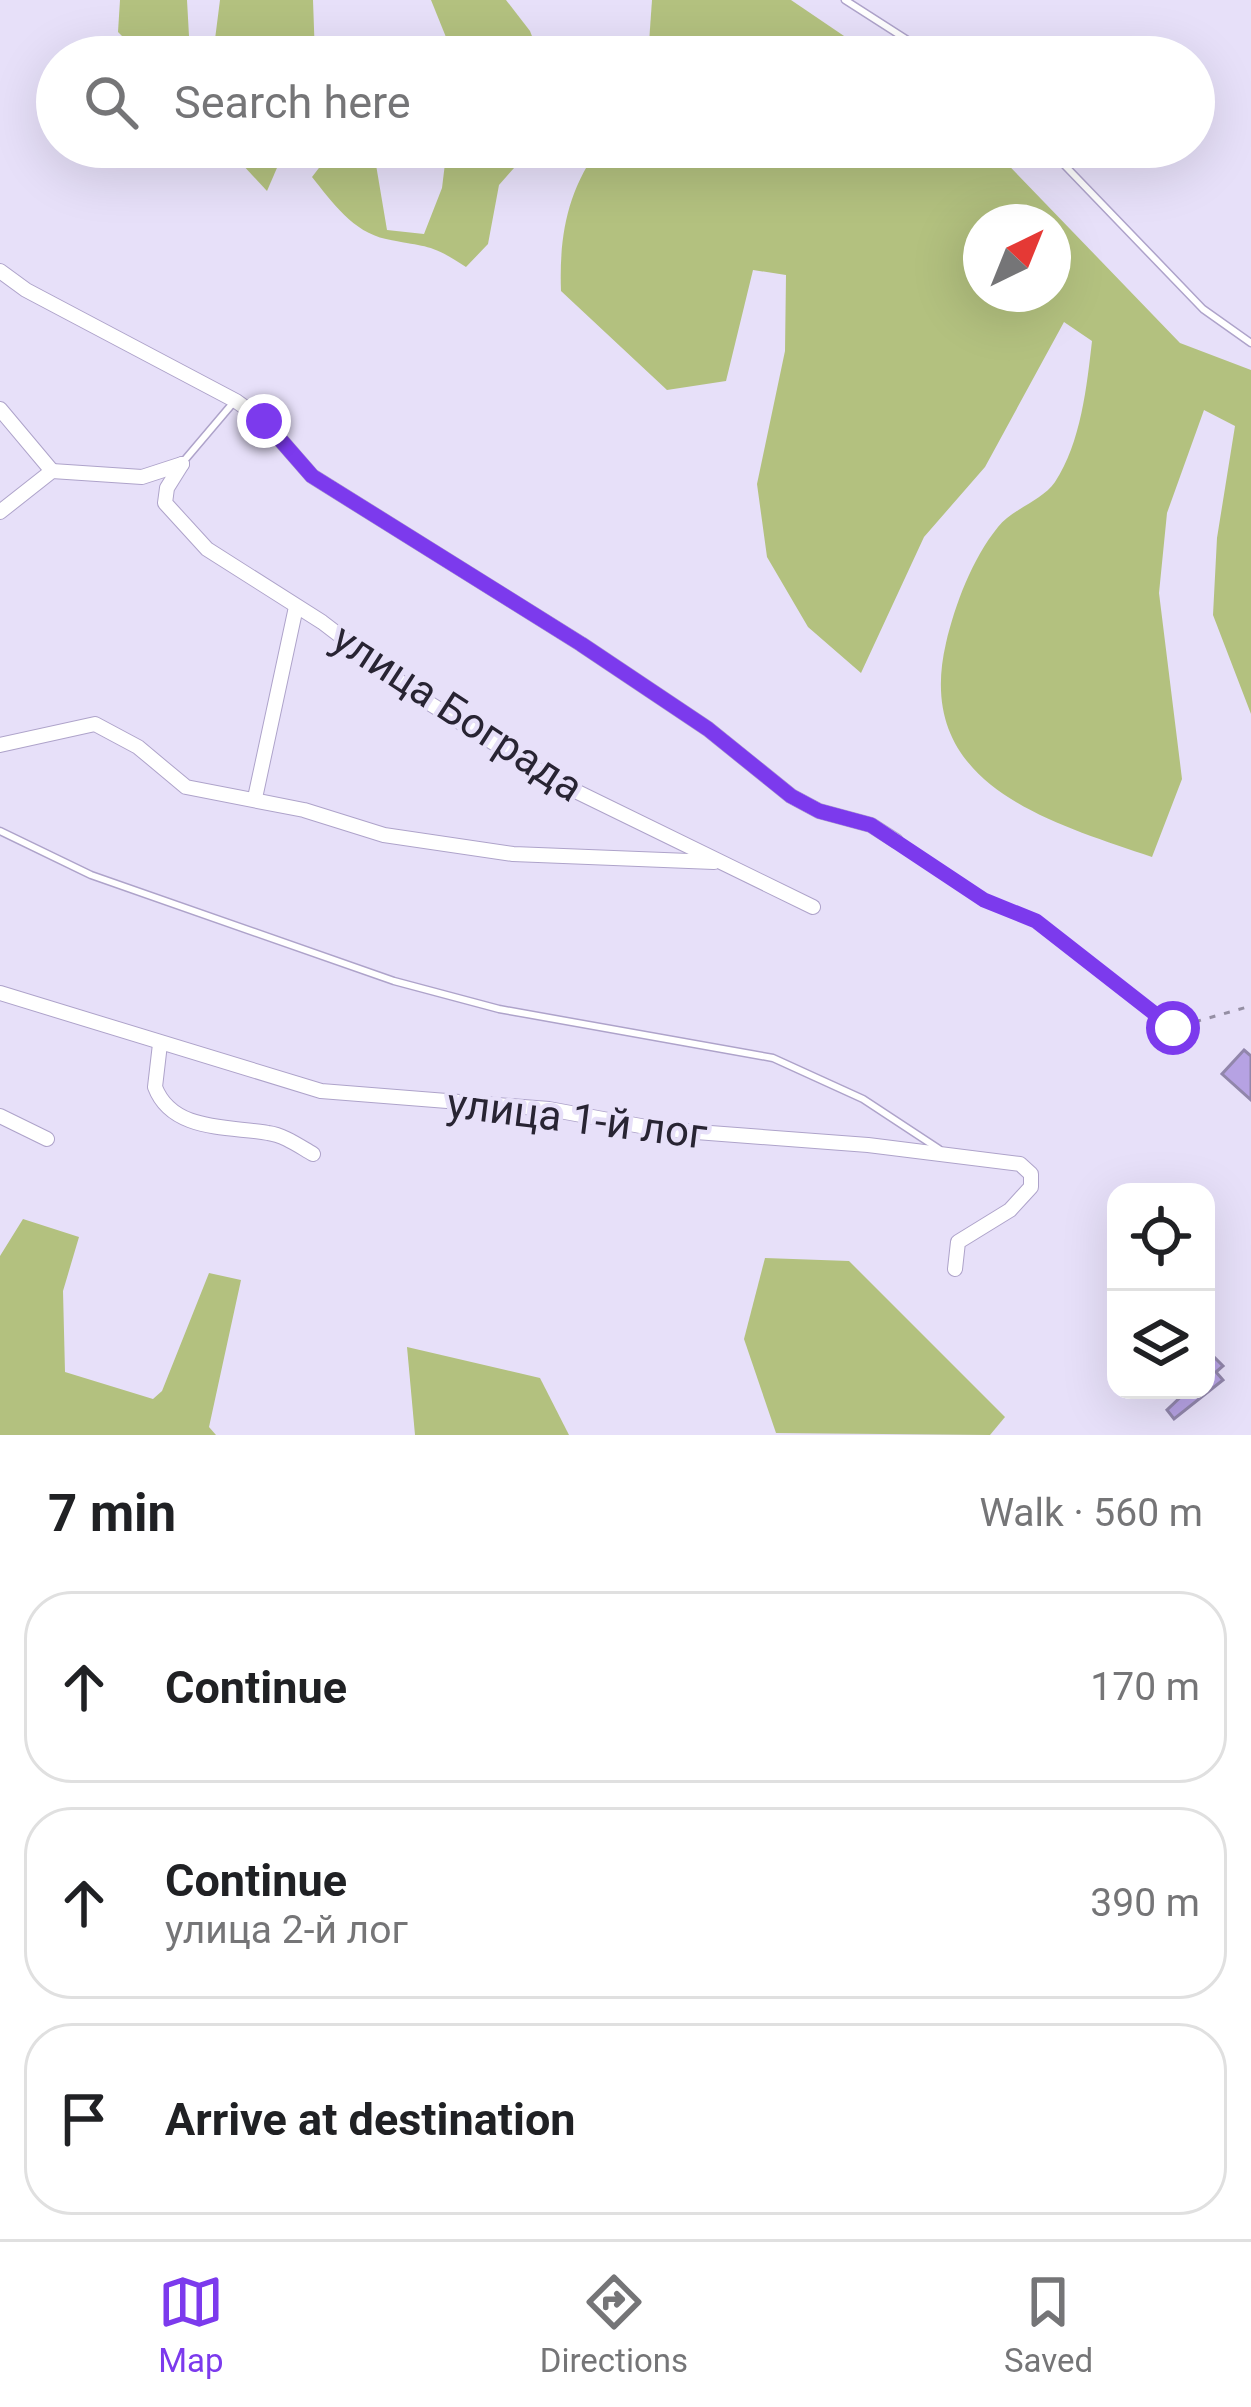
<!DOCTYPE html>
<meta charset="utf-8">
<style>
:root{--surface:#fff;--page:#f6f6f6;--text:#202124;--muted:#757577;--line:#e0e0e0;--accent:#7c3aed}
body{margin:0;font-family:Roboto,sans-serif;background:var(--page);color:var(--text)}
.controls{position:absolute;right:36px;bottom:36px;display:grid;overflow:hidden;border-radius:24px;box-shadow:0 12px 48px #0002}
.controls button{width:108px;height:108px;display:grid;place-items:center;padding:0;border:0;border-bottom:3px solid var(--line);background:var(--surface);color:var(--text);font:60px sans-serif}
.compass{position:absolute;left:963px;top:204px;width:108px;height:108px;border-radius:50%;background:var(--surface);box-shadow:0 12px 48px #0002;rotate:43deg}
.stop{position:absolute;width:36px;height:36px;margin:-27px;border:9px solid #7c3aed;border-radius:50%;background:#fff}
.stop.end{background:#7c3aed;border-color:#fff;box-shadow:0 3px 12px #0008}
.list{margin:0;padding:0;list-style:none}
h2{display:flex;justify-content:space-between;align-items:center;height:156px;margin:0;padding:0 48px;font-size:51px}
h2 small{font-size:39px;font-weight:400;color:var(--muted)}
.list li{display:grid;grid-template-columns:78px 1fr auto;gap:36px;align-items:center;box-sizing:border-box;height:192px;margin:0 24px 24px;padding:0 24px;border:3px solid var(--line);border-radius:48px}
.list b{display:block;font-size:45px;white-space:nowrap}
.list p{margin:0;font-size:39px;white-space:nowrap;color:var(--muted)}
.list em{font-size:39px;font-style:normal;color:var(--muted)}
.icon{flex:none;width:66px;height:66px;fill:none;stroke:currentColor;stroke-width:2;stroke-linecap:round;stroke-linejoin:round}
.map{position:relative;flex:none;width:1251px;height:1435px;overflow:hidden}
.search{position:absolute;background:var(--surface);box-shadow:0 12px 48px #0002;left:36px;right:36px;top:36px;height:132px;display:flex;align-items:center;gap:30px;box-sizing:border-box;padding:0 42px;border-radius:66px;color:var(--muted);font-size:45px}
.sheet{height:804px;background:var(--surface)}
nav{display:flex;justify-content:space-around;align-items:center;box-sizing:border-box;height:168px;border-top:3px solid var(--line);background:var(--surface);font-size:33px;color:var(--muted)}
nav a{display:grid;justify-items:center;gap:6px}
nav .on{color:var(--accent)}
.map>svg:first-child{display:block}
.green{fill:#b3c17f;fill-rule:evenodd}
.building{fill:#b6a2e3;stroke:#9186ab;stroke-width:3}
.lines{fill:none;stroke-linecap:round;stroke-linejoin:round}
.service-casing{stroke:#aea3ca;stroke-width:9}
.minor-casing{stroke:#aea3ca;stroke-width:16}
.path{stroke:#958fa4;stroke-width:3;stroke-dasharray:6 9;stroke-linecap:butt}
.service{stroke:#fff;stroke-width:6}
.minor{stroke:#fff;stroke-width:14}
.route{stroke:#7c3aed;stroke-width:15}
.labels{text-anchor:middle;stroke-width:9;stroke-linejoin:round;paint-order:stroke}
.street-label{font-size:42px;fill:#282433;stroke:#e7e0f9}
</style>
<div class="map">
<svg width="1251" height="1435" viewBox="0 0 1251 1435">
<rect width="100%" height="100%" fill="#e7e0f9"/>
<g class="green">
<polygon points="120,0 187,0 190,54 214,47 220,0 313,0 315,57 143,57 118,32"/>
<polygon points="431,0 506,0 530,31 540,57 454,57"/>
<polygon points="652,0 791,0 875,57 648,57"/>
<polygon points="236,147 286,147 267,191 241,163"/>
<path d="M335 147H373L387 230 424 234 442 188 447 147H563L522 159 499 185 488 244 466 267C428 242 427 248 386 239 353 232 332 202 312 177Z"/>
<path d="M600 147H991L1180 343 1251 370V714L1213 615 1217 538 1235 426 1204 410 1167 513 1159 593 1182 779 1152 857C1046 821 913 784 946 643 955 605 972 559 998 527 1012 509 1042 501 1055 482 1081 443 1087 385 1092 341L1064 322 985 467 924 537 861 673 808 627 767 557 757 484 785 351 786 275 753 270 726 381 667 390 561 291C559 238 567 190 600 147ZM981 222H1053V294H981Z"/>
<polygon points="23,1219 79,1237 63,1291 65,1372 153,1399 162,1391 209,1273 241,1280 209,1427 216,1435 0,1435 0,1256"/>
<polygon points="765,1258 849,1261 1005,1417 990,1435 776,1433 744,1339"/>
<polygon points="407,1347 540,1378 569,1435 415,1435"/>
</g>
<g class="building">
<polygon points="1244,1050 1251,1056 1251,1100 1222,1074"/>
<polygon points="1206,1349 1223,1366 1216,1372 1223,1380 1174,1419 1167,1410 1188,1390 1206,1390"/>
</g>
<g class="lines">
<g class="service-casing">
<g id="service">
<polyline points="845,0 934,57"/>
<polyline points="1047,147 1203,309 1251,343"/>
<polyline points="183,462 233,403"/>
<polyline points="0,831 91,875 394,981 499,1009 773,1058 863,1099 939,1149"/>
</g>
</g>
<g class="minor-casing">
<g id="minor">
<polyline points="0,271 26,290 236,401 264,421 312,476 581,644 708,729 791,796 819,811 871,825 896,841"/>
<polyline points="0,409 52,471"/>
<polyline points="182,464 167,488 165,503 207,549 322,622 424,700 557,782 813,907"/>
<polyline points="0,512 52,471 142,477 182,464"/>
<polyline points="0,745 95,724 138,747 186,787 304,810 384,835 513,854 714,862"/>
<polyline points="255,798 296,607"/>
<polyline points="0,993 321,1091 549,1109 657,1129 868,1145 1020,1164 1031,1174 1031,1187 1010,1210 958,1242 955,1269"/>
<path d="M160 1044 155 1087C172 1132 229 1126 268 1133 284 1135 299 1146 313 1154"/>
<polyline points="0,1116 47,1139"/>
</g>
</g>
<polyline class="path" points="908,848 984,900 1036,921 1173,1028 1251,1006"/>
<use href="#service" class="service"/>
<use href="#minor" class="minor"/>
</g>
<g class="lines">
<polyline class="route" points="264,421 312,476 581,644 708,729 791,796 819,811 871,825 984,900 1036,921 1173,1028"/>
</g>
<g class="labels">
<g class="street-label">
<text transform="translate(458 712) rotate(33)" y="15">улица Бограда</text>
<text transform="translate(577 1118) rotate(7)" y="15">улица 1-й лог</text>
</g>
</g>
</svg>
<div class="controls">
<button><svg class="icon" aria-label="locate" viewBox="0 0 24 24"><circle cx="12" cy="12" r="6"/><path d="M12 2v4M12 18v4M2 12h4M18 12h4"/></svg></button>
<button><svg class="icon" aria-label="layers" viewBox="0 0 24 24"><path d="M12 4l9 5-9 5-9-5zM3 14l9 5 9-5"/></svg></button>
</div>
<svg class="compass" viewBox="-18 -18 36 36"><path d="M0-13l5 13h-10z" fill="#e53935"/><path d="M0 13l5-13h-10z" fill="#757577"/></svg>
<div class="stop" style="left:1173px;top:1028px"></div>
<div class="stop end" style="left:264px;top:421px"></div>
<div class="search"><svg class="icon" aria-label="search" viewBox="0 0 24 24"><circle cx="10" cy="10" r="6"/><path d="M15 15l6 6"/></svg>Search here</div>
</div>
<section class="sheet">
<h2>7 min<small>Walk · 560 m</small></h2>
<ul class="list">
<li><svg class="icon" aria-label="ahead" viewBox="0 0 24 24"><path d="M12 20V5M6 11l6-6 6 6"/></svg><div><b>Continue</b></div><em>170 m</em></li>
<li><svg class="icon" aria-label="ahead" viewBox="0 0 24 24"><path d="M12 20V5M6 11l6-6 6 6"/></svg><div><b>Continue</b><p>улица 2-й лог</p></div><em>390 m</em></li>
<li><svg class="icon" aria-label="arrive" viewBox="0 0 24 24"><path d="M6 21V4h12l-3 4 3 4H6"/></svg><div><b>Arrive at destination</b></div></li>
</ul>
</section>
<nav>
<a class="on"><svg class="icon" aria-label="map" viewBox="0 0 24 24"><path d="M3 6l6-2 6 2 6-2v14l-6 2-6-2-6 2zM9 4v14M15 6v14"/></svg>Map</a>
<a><svg class="icon" aria-label="directions" viewBox="0 0 24 24"><path d="M12 3l9 9-9 9-9-9zM9 14v-3h6M13 9l2 2-2 2"/></svg>Directions</a>
<a><svg class="icon" aria-label="saved" viewBox="0 0 24 24"><path d="M7 4h10v16l-5-4-5 4z"/></svg>Saved</a>
</nav>
